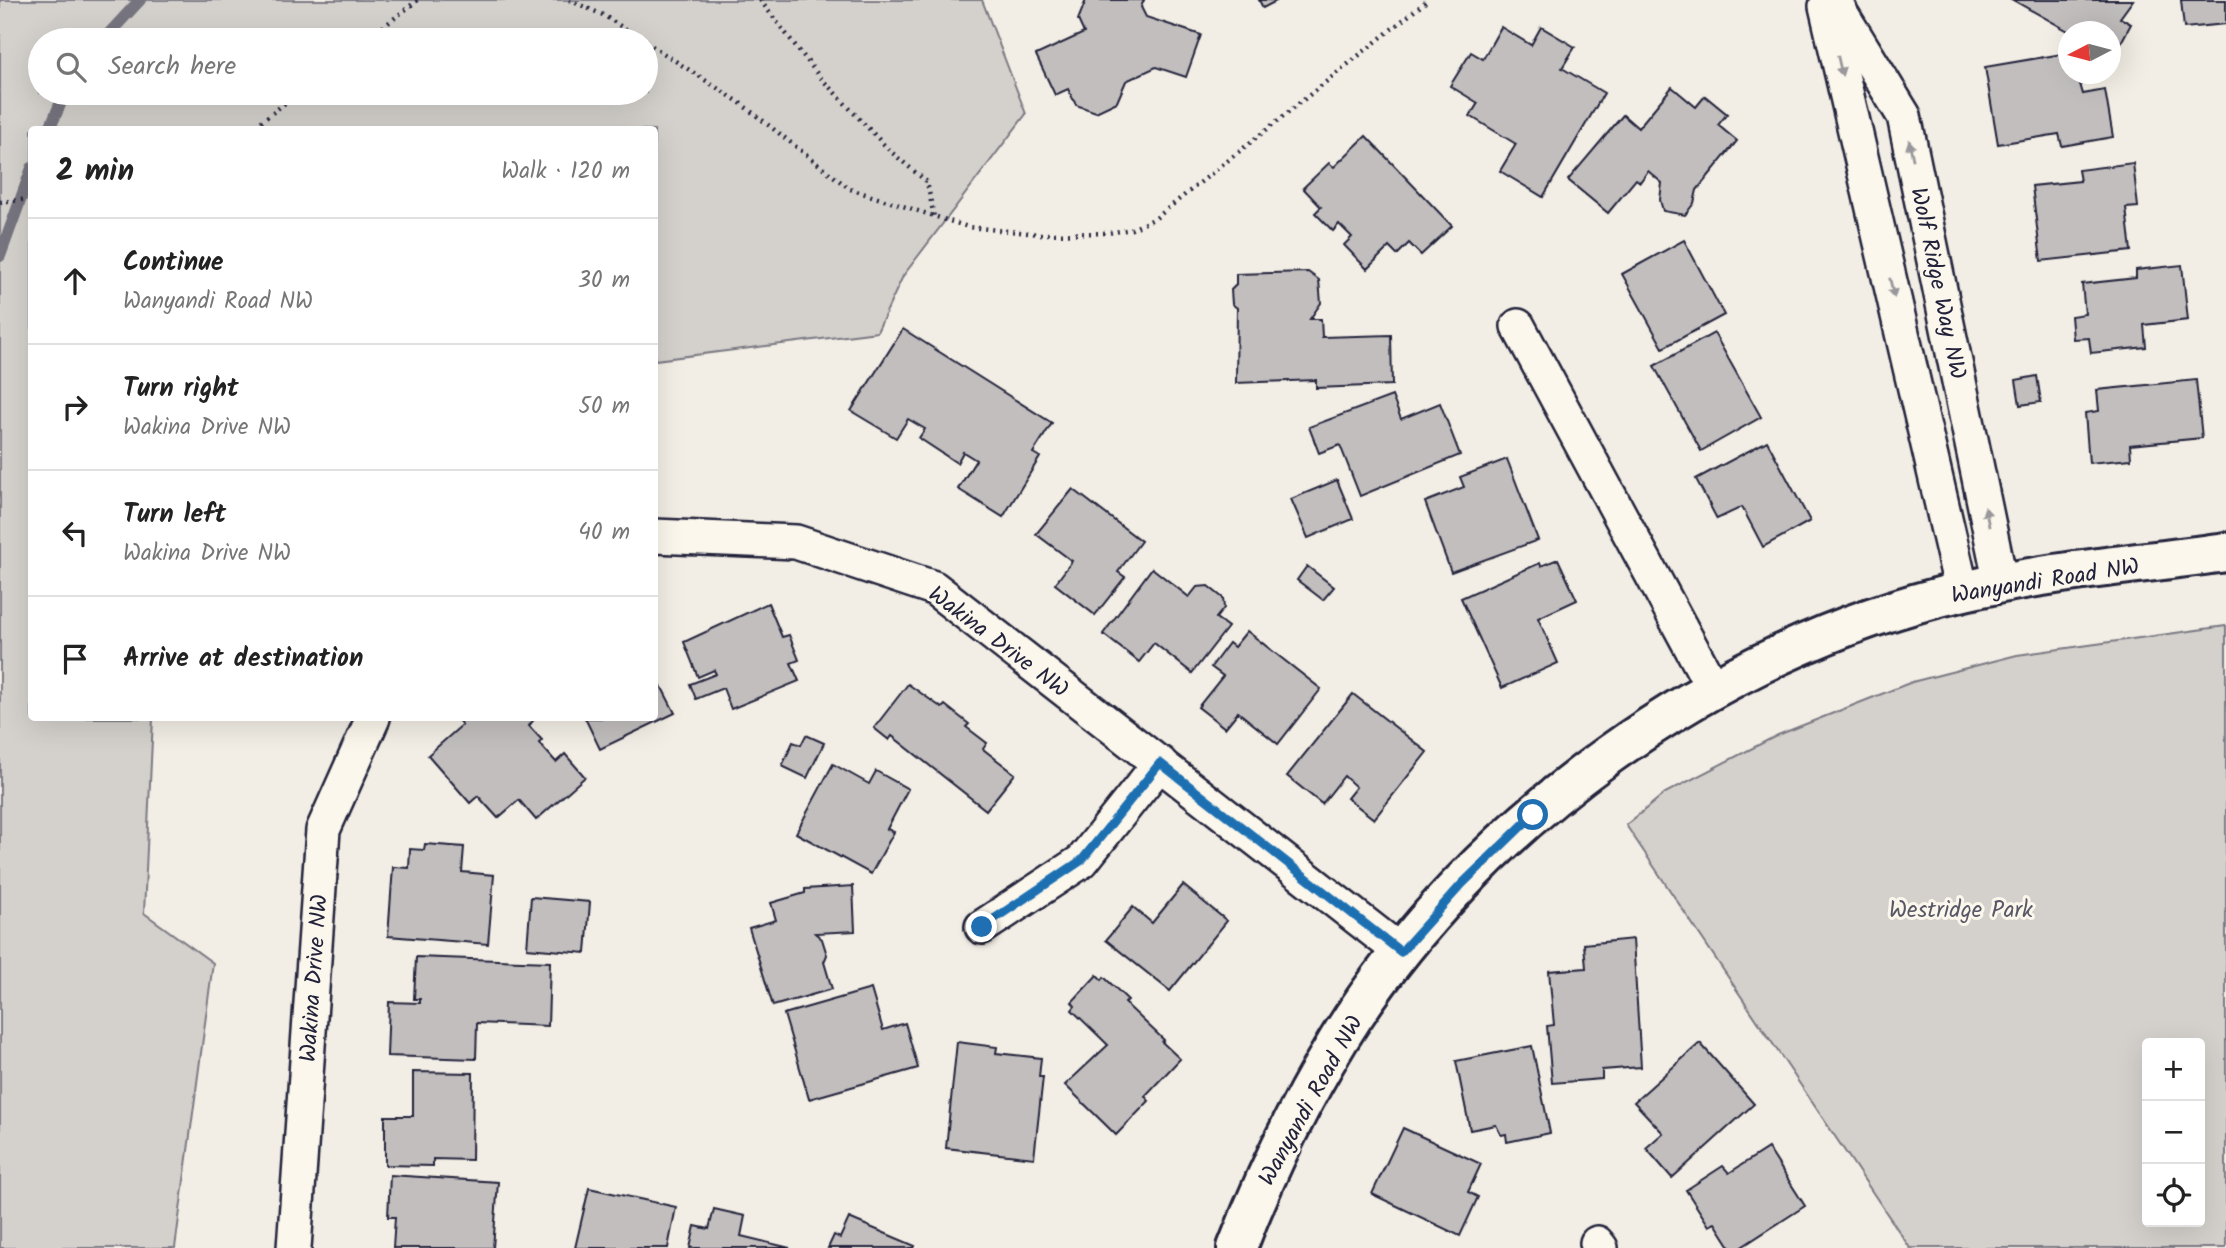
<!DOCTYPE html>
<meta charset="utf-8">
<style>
:root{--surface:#fff;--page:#f6f6f6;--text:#222;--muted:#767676;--line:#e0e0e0}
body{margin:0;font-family:Kalam,sans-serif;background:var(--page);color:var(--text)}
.controls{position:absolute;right:21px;bottom:21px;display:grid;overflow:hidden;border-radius:7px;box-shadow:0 7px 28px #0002}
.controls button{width:63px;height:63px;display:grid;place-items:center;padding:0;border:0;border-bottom:2px solid var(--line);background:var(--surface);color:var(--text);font:35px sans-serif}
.compass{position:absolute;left:2058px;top:21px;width:63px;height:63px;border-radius:50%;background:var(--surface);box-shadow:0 7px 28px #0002;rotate:264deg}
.stop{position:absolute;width:21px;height:21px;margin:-16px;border:5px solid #1f6fb2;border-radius:50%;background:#fff}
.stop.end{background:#1f6fb2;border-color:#fff;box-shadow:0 2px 7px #0008}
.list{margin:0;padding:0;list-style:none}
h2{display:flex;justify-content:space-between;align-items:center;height:91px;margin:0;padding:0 28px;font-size:30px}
h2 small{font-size:23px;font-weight:400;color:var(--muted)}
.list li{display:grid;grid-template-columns:46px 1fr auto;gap:21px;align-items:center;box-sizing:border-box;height:126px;padding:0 28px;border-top:2px solid var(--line)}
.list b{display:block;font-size:26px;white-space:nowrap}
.list p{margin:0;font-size:23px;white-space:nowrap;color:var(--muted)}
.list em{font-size:23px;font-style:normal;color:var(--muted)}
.icon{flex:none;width:38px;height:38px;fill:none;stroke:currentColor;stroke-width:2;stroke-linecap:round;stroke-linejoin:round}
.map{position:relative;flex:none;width:2226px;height:1248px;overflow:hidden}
.search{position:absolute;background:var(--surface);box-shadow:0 7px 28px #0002;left:28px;top:28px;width:630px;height:77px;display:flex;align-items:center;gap:18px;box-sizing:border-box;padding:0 24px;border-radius:38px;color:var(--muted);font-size:26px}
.panel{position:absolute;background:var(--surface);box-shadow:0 7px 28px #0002;left:28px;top:126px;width:630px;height:595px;border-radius:7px}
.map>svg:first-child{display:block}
.green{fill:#d4d1cc;stroke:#7b7a84;stroke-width:2;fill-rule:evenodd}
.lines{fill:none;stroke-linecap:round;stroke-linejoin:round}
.stream{stroke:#76747f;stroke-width:12}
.building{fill:#c2bebe;stroke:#22223b;stroke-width:2}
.street-casing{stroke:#22223b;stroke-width:38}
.secondary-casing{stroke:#22223b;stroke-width:44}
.path{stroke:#22223b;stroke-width:4.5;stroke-dasharray:2 5;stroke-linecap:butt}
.street{stroke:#fbf7ec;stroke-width:33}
.secondary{stroke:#fbf7ec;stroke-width:38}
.oneway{fill:#99979c}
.route{stroke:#1f6fb2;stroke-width:9}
.labels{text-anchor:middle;stroke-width:6;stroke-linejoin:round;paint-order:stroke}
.street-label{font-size:23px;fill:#22223b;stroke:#fbf7ec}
.park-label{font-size:23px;fill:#575766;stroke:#fbf7ec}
</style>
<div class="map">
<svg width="2226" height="1248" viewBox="0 0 2226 1248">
<rect width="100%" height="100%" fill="#f2eee5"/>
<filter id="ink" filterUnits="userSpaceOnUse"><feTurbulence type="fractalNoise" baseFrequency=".0143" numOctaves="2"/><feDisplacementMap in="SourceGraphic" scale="14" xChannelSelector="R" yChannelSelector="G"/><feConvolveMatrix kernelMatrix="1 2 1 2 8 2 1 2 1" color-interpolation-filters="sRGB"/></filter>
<g filter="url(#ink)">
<g class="green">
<path d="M0 0H982L1026 114 903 276 877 332 655 360 654 130H32V718H153L144 913 213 963 175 1248H0ZM40 40H646V93H40Z"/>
<path d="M2226 626V1248H1910L1626 825 1665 793 1778 735 1912 682 2017 655ZM2147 1043H2200V1222H2147Z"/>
</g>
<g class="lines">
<g class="stream">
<polyline points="103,40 140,0"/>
<polyline points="49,130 65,93"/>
<polyline points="0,256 32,168"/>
</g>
</g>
<g class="building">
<polygon points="1086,0 1144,0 1141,7 1146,17 1201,35 1186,77 1156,67 1126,81 1117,102 1096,112 1076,105 1068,89 1055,95 1036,55 1084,33 1078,20"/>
<polygon points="1259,0 1278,0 1263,8"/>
<polygon points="2013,0 2133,0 2120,18 2131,24 2110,63 2110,32 2070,32"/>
<polygon points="2181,0 2226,0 2226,24 2184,28"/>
<polygon points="1501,27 1531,45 1541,27 1575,47 1562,68 1604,93 1543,197 1500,171 1516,144 1470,116 1478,103 1450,86 1471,52 1483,59"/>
<polygon points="2068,53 2068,74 2077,74 2083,94 2105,90 2113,137 2062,146 2059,134 1998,144 1985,67"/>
<polygon points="1672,87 1696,107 1705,96 1727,114 1718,125 1737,141 1697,190 1694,203 1685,215 1663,211 1660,200 1662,183 1648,171 1640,182 1636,179 1608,213 1568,180 1623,115 1638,128"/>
<polygon points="1366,136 1452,226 1421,255 1409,243 1397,255 1389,247 1367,269 1344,245 1352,237 1339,224 1333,231 1315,213 1321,207 1303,188 1329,163 1334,167"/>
<polygon points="2133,163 2138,207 2126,208 2131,251 2041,261 2032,186 2080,181 2078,170"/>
<polygon points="1684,240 1724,315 1663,348 1622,274"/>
<polygon points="2182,265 2188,320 2144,325 2146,347 2091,353 2089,338 2073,339 2071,316 2085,314 2082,284 2136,278 2136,270"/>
<polygon points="1308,272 1319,280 1321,303 1310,319 1321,319 1322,337 1391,335 1392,385 1316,388 1316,380 1236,383 1237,308 1232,304 1231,290 1236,285 1236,274"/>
<polygon points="903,329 1052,423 1033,453 1040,457 1003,517 958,489 976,460 963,452 957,463 919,438 925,429 908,419 896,438 851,411"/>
<polygon points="1714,333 1761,417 1701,451 1654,366"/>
<polygon points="2037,376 2041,402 2020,405 2016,380"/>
<polygon points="2196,380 2202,438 2130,445 2131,459 2089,463 2085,413 2099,411 2097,390"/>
<polygon points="1392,396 1401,419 1440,403 1460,455 1360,496 1340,445 1319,453 1309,427"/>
<polygon points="1767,441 1810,521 1763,547 1742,507 1717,519 1696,479"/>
<polygon points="1507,459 1538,540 1451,572 1425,502 1464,487 1460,477"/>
<polygon points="1337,480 1353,519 1308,538 1291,499"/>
<polygon points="1073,489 1141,541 1118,572 1125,577 1095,615 1055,584 1072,561 1036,534"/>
<polygon points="1558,559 1577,600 1538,618 1558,663 1502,688 1461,598 1540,563 1541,566"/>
<polygon points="1307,566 1334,587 1323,600 1297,580"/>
<polygon points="1152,568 1189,597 1197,587 1208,586 1223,598 1224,608 1216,618 1228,627 1192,673 1154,643 1139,662 1103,634"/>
<polygon points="768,603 782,637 789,635 799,660 791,663 799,681 731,709 723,688 696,699 690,684 716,674 714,670 698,677 684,642"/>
<polygon points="1247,631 1321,689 1278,744 1238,712 1225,728 1198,707 1223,676 1211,667 1229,643 1234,647"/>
<polygon points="654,672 675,713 600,749 585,718 654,718"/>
<polygon points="908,684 942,708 945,705 969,724 966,727 987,743 983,749 1015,774 986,810 892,736 889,740 874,728"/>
<polygon points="1353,694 1427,752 1374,819 1347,798 1356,787 1344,776 1322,804 1287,776"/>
<polygon points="461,718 535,718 529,726 542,740 539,743 556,762 565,754 585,777 536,820 519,800 498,818 478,796 470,803 428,755 462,725 458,720"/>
<polygon points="806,735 824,743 807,778 782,766 793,742 801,745"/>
<polygon points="833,764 869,784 876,771 908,789 887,829 894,832 871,874 796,833"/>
<polygon points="425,844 464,847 462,872 494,875 488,944 388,936 393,867 409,868 410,849 424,850"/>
<polygon points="1183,885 1227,921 1170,991 1106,940 1133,907 1152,923"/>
<polygon points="853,886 855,931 815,933 822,939 827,955 824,962 832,989 773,1006 749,928 776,920 771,903 805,893 805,889"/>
<polygon points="531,897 590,902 586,953 527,948"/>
<polygon points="1633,939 1641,1067 1602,1070 1602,1079 1552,1083 1547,1026 1554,1025 1549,971 1586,968 1584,944"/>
<polygon points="416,957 550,962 548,1026 477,1023 476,1059 387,1056 389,1002 420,1003 420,999 414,999"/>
<polygon points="1097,975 1102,980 1104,977 1128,1000 1125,1003 1164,1040 1162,1042 1180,1059 1145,1096 1149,1101 1116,1135 1065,1085 1108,1045 1072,1010 1075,1006 1072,1002"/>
<polygon points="871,989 883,1030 905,1023 918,1068 809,1099 784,1014"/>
<polygon points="957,1042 997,1047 996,1053 1041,1058 1039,1077 1043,1077 1034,1158 946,1148"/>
<polygon points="1700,1043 1754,1104 1672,1178 1646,1148 1663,1133 1634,1102"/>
<polygon points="1532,1046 1550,1133 1507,1142 1506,1134 1501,1135 1496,1125 1470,1130 1456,1061"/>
<polygon points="413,1072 473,1073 472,1160 433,1159 433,1166 385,1165 385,1116 413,1116"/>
<polygon points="1403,1128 1481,1164 1468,1192 1478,1197 1460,1236 1372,1194"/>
<polygon points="1768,1148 1805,1206 1740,1248 1731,1248 1715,1223 1709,1226 1686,1190 1723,1166 1729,1173"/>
<polygon points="390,1175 498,1182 493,1248 393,1248 395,1217 388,1217"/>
<polygon points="589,1188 676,1207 668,1248 575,1248"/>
<polygon points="714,1209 745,1216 741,1236 790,1248 690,1248 695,1226 709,1229"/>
<polygon points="849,1218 915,1246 914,1248 828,1248 834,1235 840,1238"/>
</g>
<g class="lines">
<g class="street-casing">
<g id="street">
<polyline points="1833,0 1904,116 2001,584"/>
<polyline points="1826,6 1962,591"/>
<polyline points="1518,326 1713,688"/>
<polyline points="654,536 796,542 934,588 1401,952"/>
<polyline points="982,927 1082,861 1160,763"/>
<polyline points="1597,1243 1601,1248"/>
<polyline points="294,1248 323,830 373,718"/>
</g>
</g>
<g class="secondary-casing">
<path id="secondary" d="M1237 1248C1265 1175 1298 1106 1339 1039 1474 822 1715 648 1964 591 2049 571 2139 564 2226 552"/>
</g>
<g class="path">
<polyline points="569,0 603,15 642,40"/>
<polyline points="760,0 819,76 889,150 927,182 934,217"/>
<polyline points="366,40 418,0"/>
<polyline points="646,42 739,102 850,189 968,227 1039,234 1108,233 1132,229 1156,218 1428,0"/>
<polyline points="250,130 298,93"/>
<polyline points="0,202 32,199"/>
</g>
<use href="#street" class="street"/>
<use href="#secondary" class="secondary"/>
</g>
<defs><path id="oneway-solid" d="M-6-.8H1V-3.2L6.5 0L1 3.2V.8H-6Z" transform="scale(1.75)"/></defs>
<g class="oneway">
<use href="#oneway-solid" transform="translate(1840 66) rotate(77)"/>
<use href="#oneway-solid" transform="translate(1911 150) rotate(-102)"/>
<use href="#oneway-solid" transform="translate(1892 288) rotate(77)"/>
<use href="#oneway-solid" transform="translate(1987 517) rotate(-102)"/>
</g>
</g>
<g class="lines" filter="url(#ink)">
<polyline class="route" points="982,927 1082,860 1160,763 1401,952 1462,884 1533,815"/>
</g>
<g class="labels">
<g class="street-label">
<text transform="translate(1939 283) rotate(78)" y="8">Wolf Ridge Way NW</text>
<text transform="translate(2045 580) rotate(-9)" y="8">Wanyandi Road NW</text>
<text transform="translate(999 641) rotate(37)" y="8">Wakina Drive NW</text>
<text transform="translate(313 978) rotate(-86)" y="8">Wakina Drive NW</text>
<text transform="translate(1310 1100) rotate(-61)" y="8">Wanyandi Road NW</text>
</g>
<g class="park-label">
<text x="1961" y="917">Westridge Park</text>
</g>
</g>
</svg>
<div class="controls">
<button>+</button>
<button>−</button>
<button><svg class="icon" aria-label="locate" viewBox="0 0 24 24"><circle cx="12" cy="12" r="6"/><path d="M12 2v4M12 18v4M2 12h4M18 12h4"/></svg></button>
</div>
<svg class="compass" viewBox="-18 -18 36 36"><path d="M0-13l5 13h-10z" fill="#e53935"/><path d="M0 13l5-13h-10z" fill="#767676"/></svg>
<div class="stop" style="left:1533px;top:815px"></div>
<div class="stop end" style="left:982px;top:927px"></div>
<div class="search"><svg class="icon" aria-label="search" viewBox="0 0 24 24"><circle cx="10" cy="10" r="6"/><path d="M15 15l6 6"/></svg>Search here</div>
<section class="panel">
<h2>2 min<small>Walk · 120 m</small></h2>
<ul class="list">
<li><svg class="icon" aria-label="ahead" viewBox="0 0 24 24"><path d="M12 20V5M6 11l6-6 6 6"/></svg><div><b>Continue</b><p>Wanyandi Road NW</p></div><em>30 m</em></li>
<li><svg class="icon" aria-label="right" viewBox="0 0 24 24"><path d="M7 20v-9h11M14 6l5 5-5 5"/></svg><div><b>Turn right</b><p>Wakina Drive NW</p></div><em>50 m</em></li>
<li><svg class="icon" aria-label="left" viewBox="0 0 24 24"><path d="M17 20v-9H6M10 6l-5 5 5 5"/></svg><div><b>Turn left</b><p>Wakina Drive NW</p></div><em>40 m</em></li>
<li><svg class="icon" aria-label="arrive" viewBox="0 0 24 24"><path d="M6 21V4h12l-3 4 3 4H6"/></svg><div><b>Arrive at destination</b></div></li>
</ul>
</section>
</div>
